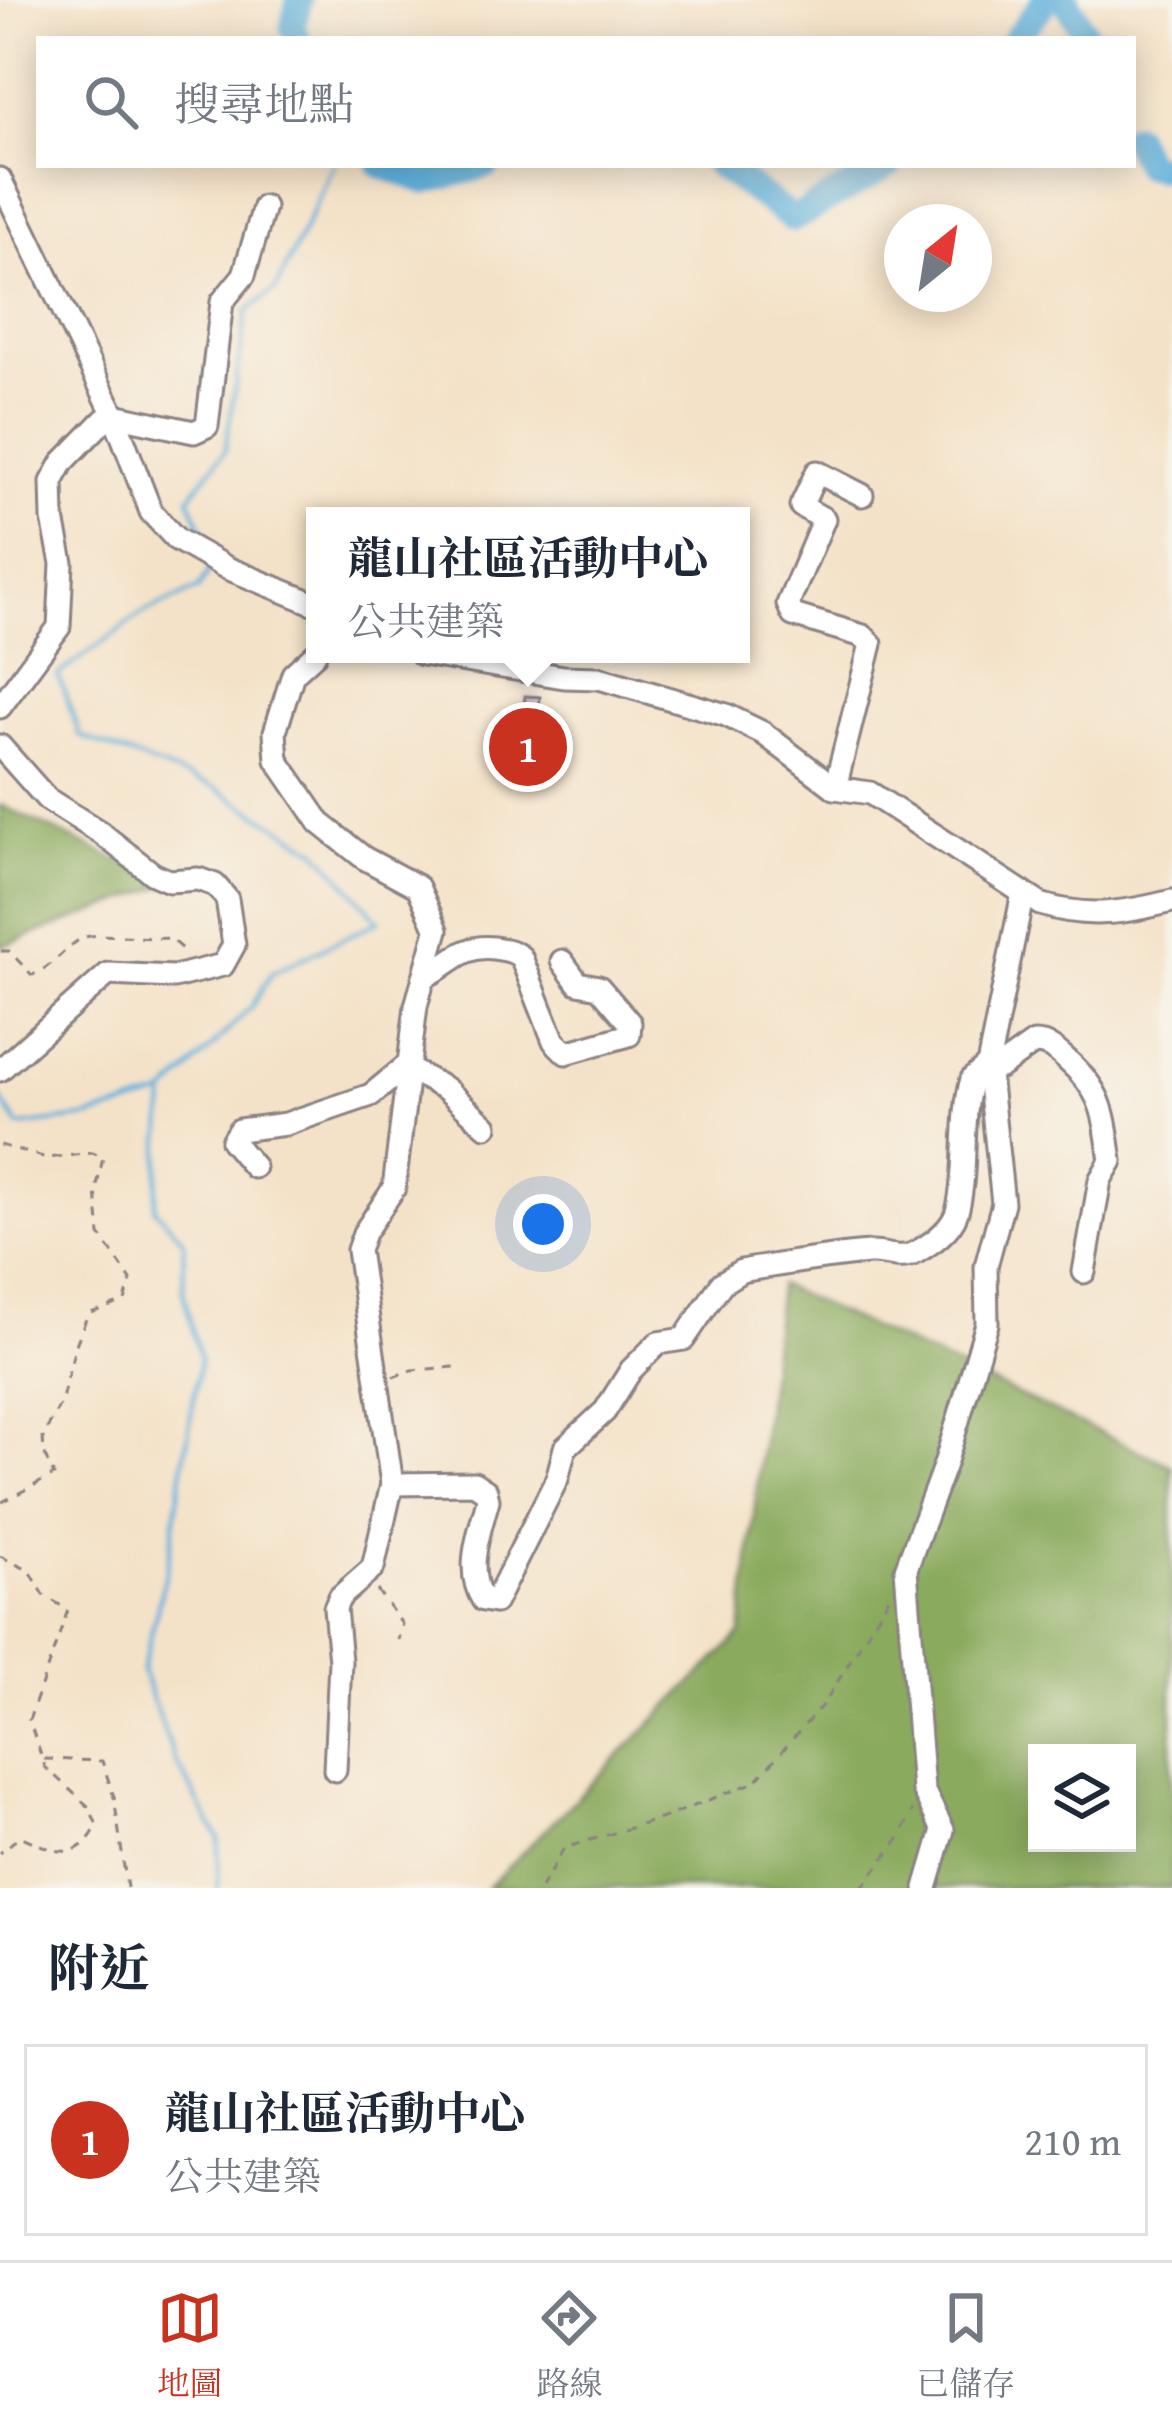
<!DOCTYPE html>
<html lang="zh-TW">
<meta charset="utf-8">
<style>
:root{--surface:#fff;--page:#f2f2f3;--text:#1f2937;--muted:#747a83;--line:#e0e1e3;--accent:#c8321e}
body{margin:0;font-family:"Gentium Book Plus","Noto Serif TC",serif;background:var(--page);color:var(--text)}
.controls{position:absolute;right:36px;bottom:36px;display:grid;overflow:hidden;border-radius:0px;box-shadow:0 6px 30px #0003}
.controls button{width:108px;height:108px;display:grid;place-items:center;padding:0;border:0;border-bottom:3px solid var(--line);background:var(--surface);color:var(--text);font:60px sans-serif}
.compass{position:absolute;left:884px;top:204px;width:108px;height:108px;border-radius:50%;background:var(--surface);box-shadow:0 6px 30px #0003;rotate:30deg}
.you{position:absolute;left:543px;top:1224px;width:42px;height:42px;margin:-30px;border:9px solid #fff;border-radius:50%;background:#1a73e8;box-shadow:0 0 0 18px #1a73e833}
.badge{display:grid;place-items:center;width:78px;height:78px;border-radius:50%;background:var(--accent);color:#fff;font-size:39px;font-weight:700}
.pin{position:absolute;translate:-50% -50%;border:6px solid #fff;box-shadow:0 3px 12px #0006}
.popup{position:absolute;left:306px;top:507px;width:444px;height:156px;box-sizing:border-box;display:grid;place-content:center;border-radius:0px;background:var(--surface);filter:drop-shadow(0 3px 9px #0005);font-size:39px;white-space:nowrap;color:var(--muted)}
.popup b{font-size:45px;color:var(--text)}
.popup::after{content:'';position:absolute;left:50%;top:100%;margin-left:-24px;border:24px solid transparent;border-top-color:var(--surface)}
.list{margin:0;padding:0;list-style:none}
h2{display:flex;justify-content:space-between;align-items:center;height:156px;margin:0;padding:0 48px;font-size:51px}
h2 small{font-size:39px;font-weight:400;color:var(--muted)}
.list li{display:grid;grid-template-columns:78px 1fr auto;gap:36px;align-items:center;box-sizing:border-box;height:192px;margin:0 24px 24px;padding:0 24px;border:3px solid var(--line);border-radius:0px}
.list b{display:block;font-size:45px;white-space:nowrap}
.list p{margin:0;font-size:39px;white-space:nowrap;color:var(--muted)}
.list em{font-size:39px;font-style:normal;color:var(--muted)}
.icon{flex:none;width:66px;height:66px;fill:none;stroke:currentColor;stroke-width:2;stroke-linecap:round;stroke-linejoin:round}
.map{position:relative;flex:none;width:1172px;height:1888px;overflow:hidden}
.search{position:absolute;background:var(--surface);box-shadow:0 6px 30px #0003;left:36px;right:36px;top:36px;height:132px;display:flex;align-items:center;gap:30px;box-sizing:border-box;padding:0 42px;border-radius:0px;color:var(--muted);font-size:45px}
.sheet{height:372px;background:var(--surface)}
nav{display:flex;justify-content:space-around;align-items:center;box-sizing:border-box;height:168px;border-top:3px solid var(--line);background:var(--surface);font-size:33px;color:var(--muted)}
nav a{display:grid;justify-items:center;gap:6px}
nav .on{color:var(--accent)}
.map>svg:first-child{display:block}
.forest{fill:#8aaa5d;stroke:#56664c;stroke-width:3;fill-rule:evenodd}
.lines{fill:none;stroke-linecap:round;stroke-linejoin:round}
.stream{stroke:#61b1dc;stroke-width:4.5}
.river{stroke:#61b1dc;stroke-width:27}
.building{fill:#c099c2}
.minor-casing{stroke:#8b8282;stroke-width:27}
.path{stroke:#8b8282;stroke-width:3;stroke-dasharray:9 9;stroke-linecap:butt}
.minor{stroke:#fff;stroke-width:21}
</style>
<div class="map">
<svg width="1172" height="1888" viewBox="0 0 1172 1888">
<rect width="100%" height="100%" fill="#f7f3e8"/>
<filter id="ink" filterUnits="userSpaceOnUse"><feTurbulence type="fractalNoise" baseFrequency=".00833" numOctaves="2"/><feDisplacementMap in="SourceGraphic" scale="24" xChannelSelector="R" yChannelSelector="G"/><feConvolveMatrix kernelMatrix="1 2 1 2 8 2 1 2 1" color-interpolation-filters="sRGB"/></filter>
<filter id="wash" filterUnits="userSpaceOnUse"><feTurbulence type="fractalNoise" baseFrequency=".004" numOctaves="4" result="noise"/><feDisplacementMap in="SourceGraphic" scale="48" xChannelSelector="R" yChannelSelector="G"/><feGaussianBlur stdDeviation="2.7" result="paint"/><feColorMatrix in="noise" values="0 0 0 0 0 0 0 0 0 0 0 0 0 0 0 0 0 1.4 0 .05"/><feComposite in="paint" operator="in"/></filter>
<g filter="url(#wash)">
<rect width="100%" height="100%" fill="#f4e2c8"/>
<g class="forest">
<polygon points="0,805 169,884 0,947"/>
<path d="M779 1285 1172 1466V1888H487L741 1634ZM1037 1753H1127V1843H1037Z"/>
</g>
<g class="lines">
<g class="stream">
<polyline points="210,547 189,498 225,451 247,311 276,289 334,165"/>
<polyline points="165,1097 155,1209 184,1241 183,1292 200,1359 168,1564 142,1671 175,1760 219,1839 218,1888"/>
<polyline points="0,1098 19,1126 90,1117 165,1095 252,1006 272,973 379,921 318,851 216,788 80,736 58,675 141,614 199,588 211,568"/>
</g>
<g class="river">
<polyline points="1066,0 1088,39"/>
<polyline points="298,39 293,28 299,0"/>
<polyline points="1015,39 1046,0"/>
<polyline points="1133,136 1146,165 1172,170"/>
<polyline points="381,165 426,181 488,165"/>
<polyline points="718,165 793,219 889,165"/>
</g>
</g>
<g id="blocks">
<polygon class="building" points="525,696 540,697 534,767 519,765"/>
</g>
</g>
<g filter="url(#ink)">
<use href="#blocks" fill-opacity="0" stroke="#8b8282" stroke-width="3"/>
<g class="lines">
<g class="minor-casing">
<g id="minor">
<polyline points="0,179 114,415 151,512 176,539 227,568 315,604"/>
<polyline points="315,654 293,674 275,732 277,760 320,823 364,858 418,887 437,930 416,1006 394,1188 364,1233 358,1250 392,1484 373,1568 340,1597 335,1608 340,1661 335,1770"/>
<path d="M422 654 564 677 599 678 726 715 763 733 835 788 870 793 1040 904C1087 919 1125 913 1172 901"/>
<polyline points="0,707 59,627 62,563 53,519 52,482 63,462 104,420 114,415 194,432 207,426 222,302 244,275 264,207"/>
<polyline points="0,746 47,799 101,833 153,874 169,881 198,879 215,885 227,899 234,945 223,965 174,977 108,974 0,1070"/>
<polyline points="835,788 871,644 863,636 793,615 788,604 824,519 801,506 817,472 862,495"/>
<path d="M424 977C450 966 460 944 494 948 505 950 512 950 521 957L554 1041 566 1053 629 1035 630 1023 599 987 578 983 562 961"/>
<polyline points="254,1167 232,1141 239,1130 286,1124 371,1095 405,1067 446,1089 486,1126"/>
<path d="M392 1484 474 1483 486 1491 488 1500C480 1531 464 1570 483 1600L495 1602 557 1479 565 1448 605 1411 631 1370 658 1343 684 1339 722 1283 741 1271C784 1264 827 1256 870 1253 886 1252 899 1261 915 1253 933 1243 954 1228 958 1208 968 1165 960 1121 972 1079L988 1065 1000 1067 1034 1043C1049 1043 1056 1050 1067 1060 1104 1093 1104 1114 1111 1161L1100 1180 1084 1272"/>
<polyline points="926,1888 943,1830 923,1790 906,1569 945,1464 987,1324 986,1266 1003,1203 988,1065 1023,893"/>
</g>
</g>
<g class="path">
<path d="M1 951H9L32 975C51 968 63 950 80 939 96 930 146 940 169 938L188 954"/>
<polyline points="0,1145 47,1158 92,1153 103,1157 96,1191 100,1235 131,1280 125,1301 88,1314 75,1347 61,1403 43,1436 44,1454 54,1475 0,1503"/>
<polyline points="393,1377 412,1370 456,1367"/>
<path d="M0 1556 30 1571 44 1595 68 1610 29 1720 45 1767 89 1807 97 1825C78 1866 51 1850 20 1836L0 1853"/>
<polyline points="377,1590 402,1624 398,1640"/>
<polyline points="44,1759 102,1761 114,1797 127,1888"/>
<polyline points="541,1888 564,1848 660,1819 755,1782 825,1702 890,1596"/>
<polyline points="862,1888 899,1839 913,1810"/>
</g>
<use href="#minor" class="minor"/>
</g>
</g>
</svg>
<div class="controls">
<button><svg class="icon" aria-label="layers" viewBox="0 0 24 24"><path d="M12 4l9 5-9 5-9-5zM3 14l9 5 9-5"/></svg></button>
</div>
<svg class="compass" viewBox="-18 -18 36 36"><path d="M0-13l5 13h-10z" fill="#e53935"/><path d="M0 13l5-13h-10z" fill="#747a83"/></svg>
<div class="you"></div>
<div class="pin badge" style="left:528px;top:747px">1</div>
<div class="popup"><b>龍山社區活動中心</b>公共建築</div>
<div class="search"><svg class="icon" aria-label="search" viewBox="0 0 24 24"><circle cx="10" cy="10" r="6"/><path d="M15 15l6 6"/></svg>搜尋地點</div>
</div>
<section class="sheet">
<h2>附近<small></small></h2>
<ul class="list">
<li><span class="badge">1</span><div><b>龍山社區活動中心</b><p>公共建築</p></div><em>210 m</em></li>
</ul>
</section>
<nav>
<a class="on"><svg class="icon" aria-label="map" viewBox="0 0 24 24"><path d="M3 6l6-2 6 2 6-2v14l-6 2-6-2-6 2zM9 4v14M15 6v14"/></svg>地圖</a>
<a><svg class="icon" aria-label="directions" viewBox="0 0 24 24"><path d="M12 3l9 9-9 9-9-9zM9 14v-3h6M13 9l2 2-2 2"/></svg>路線</a>
<a><svg class="icon" aria-label="saved" viewBox="0 0 24 24"><path d="M7 4h10v16l-5-4-5 4z"/></svg>已儲存</a>
</nav>
